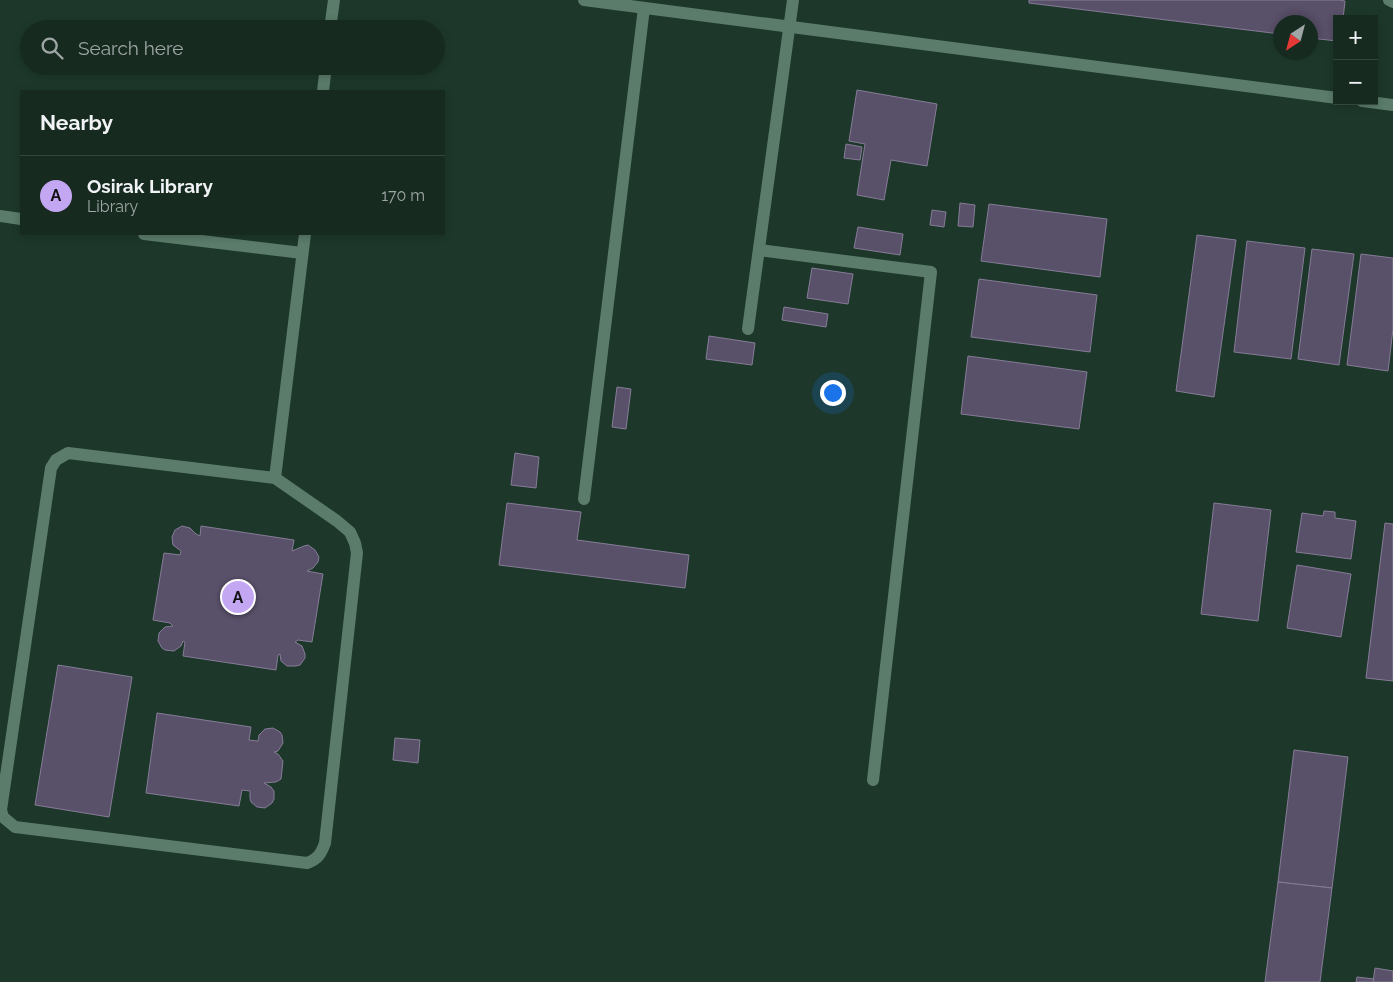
<!DOCTYPE html>
<meta charset="utf-8">
<style>
:root{--surface:#162a20;--page:#1f3229;--text:#f1f3f6;--muted:#9ea7a5;--line:#35463e;--accent:#c4a7f2}
body{margin:0;font-family:Raleway,sans-serif;background:var(--page);color:var(--text)}
.controls{position:absolute;right:15px;top:15px;display:grid;overflow:hidden;border-radius:0px;box-shadow:0 2px 8px #0003}
.controls button{width:45px;height:45px;display:grid;place-items:center;padding:0;border:0;border-bottom:1px solid var(--line);background:var(--surface);color:var(--text);font:25px sans-serif}
.compass{position:absolute;left:1273px;top:15px;width:45px;height:45px;border-radius:50%;background:var(--surface);box-shadow:0 2px 8px #0003;rotate:216deg}
.you{position:absolute;left:832px;top:392px;width:18px;height:18px;margin:-12px;border:4px solid #fff;border-radius:50%;background:#1a73e8;box-shadow:0 0 0 8px #1a73e833}
.badge{display:grid;place-items:center;width:32px;height:32px;border-radius:50%;background:var(--accent);color:#111;font-size:16px;font-weight:700}
.pin{position:absolute;translate:-50% -50%;border:2px solid #fff;box-shadow:0 1px 5px #0006}
.list{margin:0;padding:0;list-style:none}
h2{display:flex;justify-content:space-between;align-items:center;height:65px;margin:0;padding:0 20px;font-size:21px}
h2 small{font-size:16px;font-weight:400;color:var(--muted)}
.list li{display:grid;grid-template-columns:32px 1fr auto;gap:15px;align-items:center;box-sizing:border-box;height:80px;padding:0 20px;border-top:1px solid var(--line)}
.list b{display:block;font-size:19px;white-space:nowrap}
.list p{margin:0;font-size:16px;white-space:nowrap;color:var(--muted)}
.list em{font-size:16px;font-style:normal;color:var(--muted)}
.icon{flex:none;width:28px;height:28px;fill:none;stroke:currentColor;stroke-width:2;stroke-linecap:round;stroke-linejoin:round}
.map{position:relative;flex:none;width:1393px;height:982px;overflow:hidden}
.search{position:absolute;background:var(--surface);box-shadow:0 2px 8px #0003;left:20px;top:20px;width:425px;height:55px;display:flex;align-items:center;gap:12px;box-sizing:border-box;padding:0 18px;border-radius:28px;color:var(--muted);font-size:19px}
.panel{position:absolute;background:var(--surface);box-shadow:0 2px 8px #0003;left:20px;top:90px;width:425px;height:145px;border-radius:0px}
.map>svg:first-child{display:block}
.building{fill:#595069;stroke:#857c96}
.lines{fill:none;stroke-linecap:round;stroke-linejoin:round}
.minor{stroke:#5b7c6a;stroke-width:12}
</style>
<div class="map">
<svg width="1393" height="982" viewBox="0 0 1393 982">
<rect width="100%" height="100%" fill="#1d382b"/>
<g class="building">
<polygon points="1029,0 1339,0 1345,1 1343,19 1337,19 1337,41 1310,38 1310,22 1280,22 1280,34 1029,3"/>
<polygon points="857,90 937,104 927,166 891,160 884,200 857,195 865,144 849,141"/>
<polygon points="846,144 862,147 860,160 844,158"/>
<polygon points="960,203 975,205 973,227 958,226"/>
<polygon points="989,204 1107,219 1100,277 981,261"/>
<polygon points="932,210 946,212 944,227 930,225"/>
<polygon points="858,227 903,234 900,255 854,248"/>
<polygon points="1197,235 1236,240 1214,397 1176,391"/>
<polygon points="1247,241 1305,248 1291,359 1234,352"/>
<polygon points="1312,249 1354,254 1339,365 1298,359"/>
<polygon points="1361,254 1393,258 1393,329 1388,371 1347,365"/>
<polygon points="812,268 853,274 848,304 807,298"/>
<polygon points="979,279 1097,295 1090,352 971,337"/>
<polygon points="784,307 828,314 826,327 782,320"/>
<polygon points="709,336 755,343 752,365 706,359"/>
<polygon points="968,356 1087,372 1079,429 961,414"/>
<polygon points="617,387 631,389 626,429 612,427"/>
<polygon points="515,453 539,457 536,488 511,485"/>
<polygon points="507,503 581,512 577,540 689,555 685,588 499,565"/>
<polygon points="1214,503 1271,510 1258,621 1201,614"/>
<polygon points="1324,511 1335,512 1335,518 1356,521 1351,559 1296,552 1302,513 1323,516"/>
<polygon points="1385,523 1393,524 1393,681 1366,678"/>
<polygon points="182,526 190,528 196,534 200,536 201,526 294,540 292,551 304,546 308,545 315,550 319,557 318,562 313,568 307,571 323,574 312,642 298,640 295,642 302,646 305,654 305,658 300,665 296,666 287,666 281,661 280,654 278,655 276,670 183,656 185,642 183,641 181,646 174,651 165,650 162,648 158,641 159,633 165,627 173,626 170,623 153,620 164,553 180,555 181,551 173,545 172,537 175,530"/>
<polygon points="1297,565 1351,574 1341,637 1287,628"/>
<polygon points="58,665 132,677 109,817 35,805"/>
<polygon points="157,713 251,727 249,740 258,741 259,735 265,729 273,728 280,732 282,735 283,743 278,751 274,752 278,754 283,761 281,779 276,782 264,783 271,787 274,791 274,799 272,803 265,808 257,807 251,802 250,798 250,791 242,790 239,806 146,793"/>
<polygon points="395,738 420,740 418,763 393,760"/>
<polygon points="1294,750 1348,757 1332,888 1278,882"/>
<polygon points="1278,882 1332,888 1320,982 1265,982"/>
<polygon points="1375,968 1393,971 1393,982 1373,982"/>
<polygon points="1357,977 1374,979 1373,982 1356,982"/>
</g>
<g class="lines">
<g class="minor">
<polyline points="584,0 1337,98"/>
<polyline points="1389,0 1393,2"/>
<polyline points="330,29 334,0"/>
<polyline points="323,91 326,66"/>
<polyline points="1362,101 1393,105"/>
<polyline points="0,216 21,219"/>
<polyline points="144,234 302,253"/>
<polyline points="759,250 931,272 873,780"/>
<polyline points="748,329 793,0"/>
<path d="M68 453 275 478 337 521 350 532 355 543 357 553 325 843C321 854 318 859 307 863L15 827 3 817 1 810 51 468 56 460Z"/>
<polyline points="275,478 305,234"/>
<polyline points="584,499 644,8"/>
</g>
</g>
</svg>
<div class="controls">
<button>+</button>
<button>−</button>
</div>
<svg class="compass" viewBox="-18 -18 36 36"><path d="M0-13l5 13h-10z" fill="#e53935"/><path d="M0 13l5-13h-10z" fill="#9ea7a5"/></svg>
<div class="you"></div>
<div class="pin badge" style="left:238px;top:597px">A</div>
<div class="search"><svg class="icon" aria-label="search" viewBox="0 0 24 24"><circle cx="10" cy="10" r="6"/><path d="M15 15l6 6"/></svg>Search here</div>
<section class="panel">
<h2>Nearby<small></small></h2>
<ul class="list">
<li><span class="badge">A</span><div><b>Osirak Library</b><p>Library</p></div><em>170 m</em></li>
</ul>
</section>
</div>
